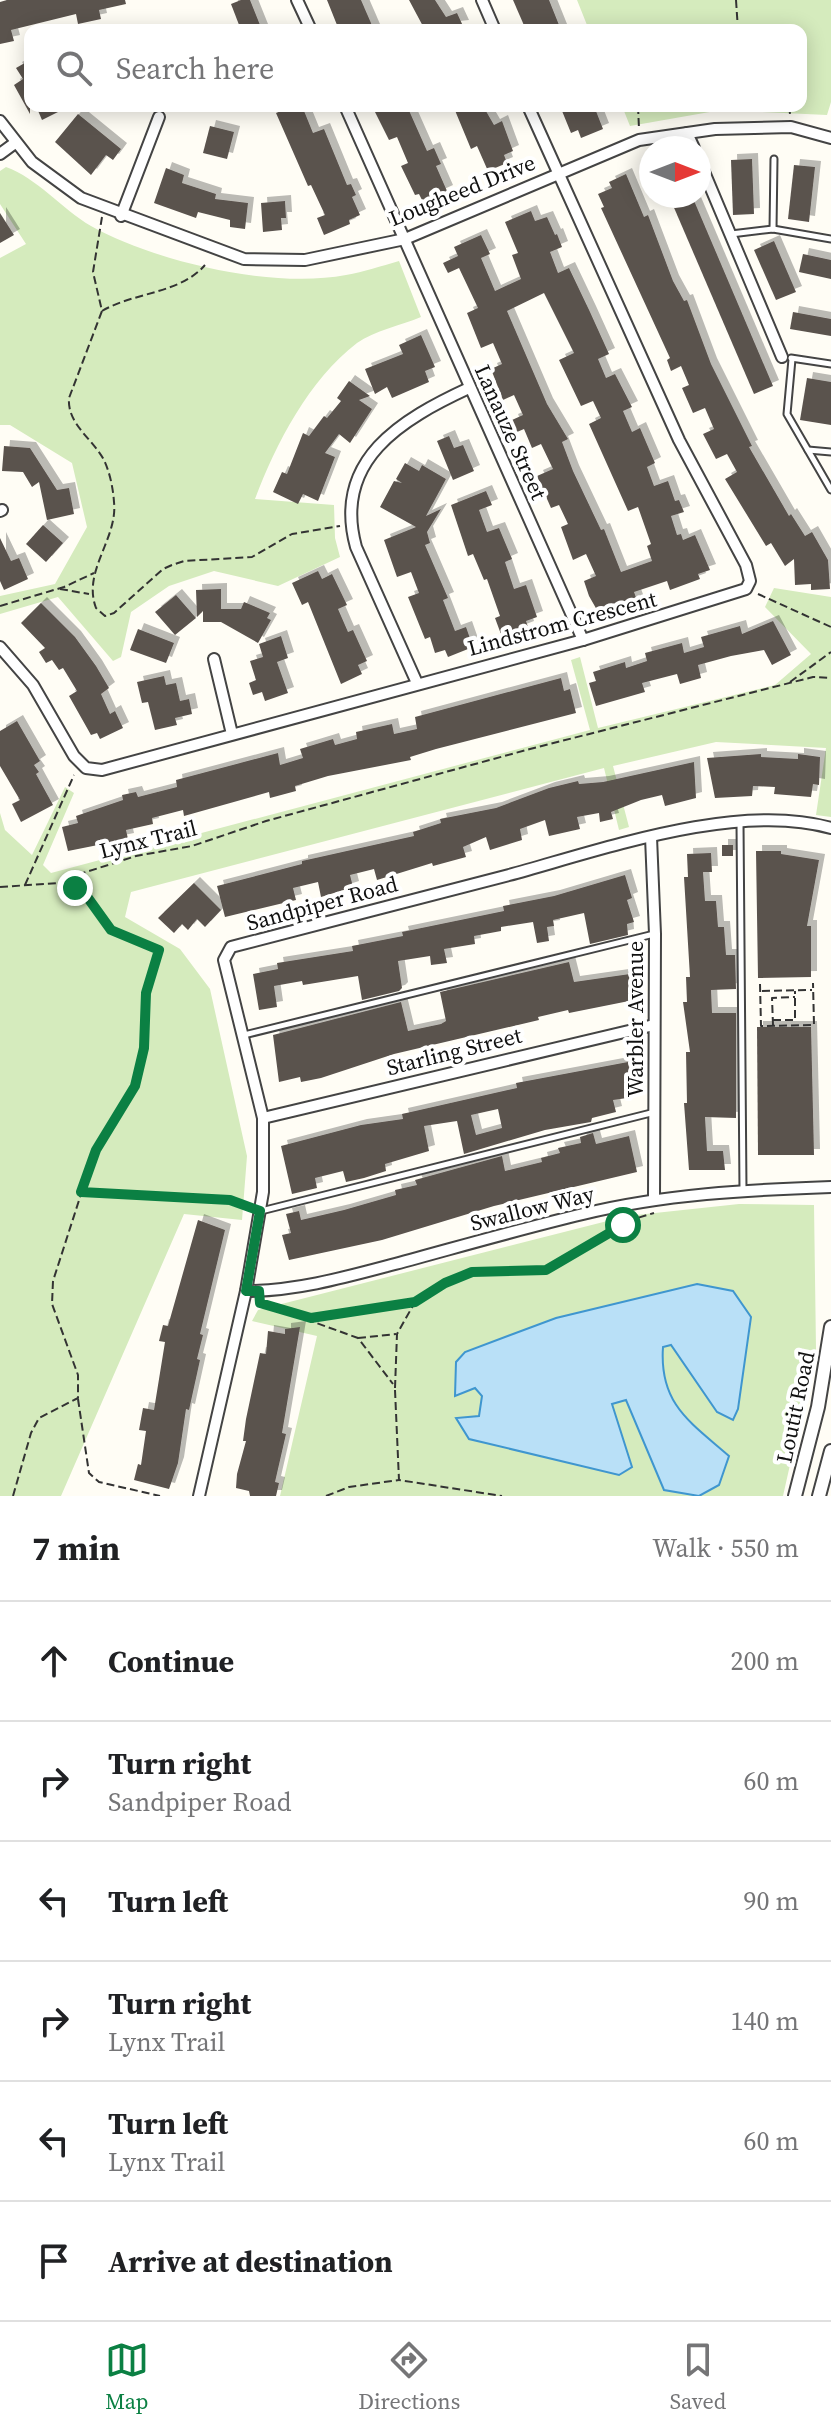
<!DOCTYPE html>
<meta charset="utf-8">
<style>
:root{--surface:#fff;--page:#f2f2f2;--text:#202124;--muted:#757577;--line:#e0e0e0;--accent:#0b8043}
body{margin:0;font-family:"Source Serif 4",serif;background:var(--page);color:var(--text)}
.compass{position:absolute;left:639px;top:136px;width:72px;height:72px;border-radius:50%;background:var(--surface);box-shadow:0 4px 20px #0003;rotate:90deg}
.stop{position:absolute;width:24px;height:24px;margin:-18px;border:6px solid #0b8043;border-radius:50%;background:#fff}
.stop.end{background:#0b8043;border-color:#fff;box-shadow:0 2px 8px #0008}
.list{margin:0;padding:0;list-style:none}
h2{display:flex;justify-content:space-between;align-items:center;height:104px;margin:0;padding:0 32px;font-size:34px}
h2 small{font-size:26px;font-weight:400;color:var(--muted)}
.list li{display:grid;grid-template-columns:52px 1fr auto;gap:24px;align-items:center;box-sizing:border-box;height:120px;padding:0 32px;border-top:2px solid var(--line)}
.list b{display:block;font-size:30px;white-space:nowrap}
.list p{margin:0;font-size:26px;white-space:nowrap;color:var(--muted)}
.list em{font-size:26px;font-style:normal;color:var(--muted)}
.icon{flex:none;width:44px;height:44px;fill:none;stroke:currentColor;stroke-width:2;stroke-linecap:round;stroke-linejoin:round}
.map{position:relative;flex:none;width:831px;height:1496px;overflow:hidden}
.search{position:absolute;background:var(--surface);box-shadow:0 4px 20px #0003;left:24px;right:24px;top:24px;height:88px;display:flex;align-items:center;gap:20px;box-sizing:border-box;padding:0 28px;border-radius:16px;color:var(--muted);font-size:30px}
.sheet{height:824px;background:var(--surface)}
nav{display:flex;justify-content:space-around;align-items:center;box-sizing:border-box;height:112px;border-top:2px solid var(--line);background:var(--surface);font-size:22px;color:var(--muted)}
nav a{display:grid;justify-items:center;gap:4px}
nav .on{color:var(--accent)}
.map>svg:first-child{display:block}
.green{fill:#d5ebbd}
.water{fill:#b9e0f7;stroke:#3f96cf;stroke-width:2}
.building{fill:#5a524d;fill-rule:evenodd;filter:url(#shadow)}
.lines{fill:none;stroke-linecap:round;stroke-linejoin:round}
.service-casing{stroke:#444;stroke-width:9}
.minor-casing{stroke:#444;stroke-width:14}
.tertiary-casing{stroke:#444;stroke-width:16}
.path{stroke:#333;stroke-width:2;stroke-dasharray:8 4;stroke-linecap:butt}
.service{stroke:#fff;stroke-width:5}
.minor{stroke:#fff;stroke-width:10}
.tertiary{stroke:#fff;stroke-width:12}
.route{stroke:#0b8043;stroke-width:10}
.labels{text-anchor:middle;stroke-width:8;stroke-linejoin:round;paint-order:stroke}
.street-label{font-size:22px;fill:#111;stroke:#fff}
</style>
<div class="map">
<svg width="831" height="1496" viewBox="0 0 831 1496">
<defs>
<filter id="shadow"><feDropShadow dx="6" dy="-6" stdDeviation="0" flood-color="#0004"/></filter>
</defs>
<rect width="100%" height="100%" fill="#fffdf5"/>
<g class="green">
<polygon points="577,0 831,0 831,102 827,115 721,110 630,126 622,106 801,106 801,30 589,30"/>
<path d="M6 167C37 178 62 209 91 226 156 262 272 289 346 275 364 272 381 266 399 261L421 317C402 325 374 331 357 343 309 380 276 443 255 499L334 505 335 538 340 557 278 586 214 571 169 586 131 612 121 657 113 661 58 597 0 614V596L55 584 87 527 72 463 10 425H0V258L26 244 0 204V171Z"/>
<polygon points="774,588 831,597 831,817 816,815 826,748 716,742 613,766 629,827 619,830 604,768 131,892 125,917 180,949 210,989 247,1156 242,1220 184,1214 61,1496 0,1496 0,813 5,830 32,855 65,787 74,793 43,865 51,873 590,730 571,660 580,657 598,728 775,685 811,654 765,607"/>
<polygon points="739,1204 814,1205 816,1349 783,1496 280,1496 317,1336 252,1321 258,1310 627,1216"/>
</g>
<path class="water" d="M697 1284 733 1291 751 1317 738 1409 733 1420 717 1412 671 1345 663 1347C659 1404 690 1422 729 1456L719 1485 699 1496 664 1490 626 1400 612 1404 632 1467 619 1475 469 1439 456 1418 479 1416 482 1396 475 1388 455 1396 456 1362 465 1352 556 1318Z"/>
<g class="building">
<polygon points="7,0 125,0 126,4 99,10 101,19 78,24 76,14 11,30 14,41 0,44 0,2"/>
<polygon points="241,0 250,0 262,30 241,30 231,4"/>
<polygon points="327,0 361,0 374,30 339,30"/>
<polygon points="409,0 435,0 446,17 457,13 463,26 425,30"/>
<polygon points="513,0 549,0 561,30 526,30"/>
<polygon points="30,60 30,114 14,85 23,79 16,68"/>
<polygon points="36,106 70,106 42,120"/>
<polygon points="285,106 302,106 313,133 324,129 347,185 351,184 356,195 352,197 360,215 349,220 350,224 324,235 317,218 325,215 311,185 308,186 276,113 286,109"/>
<polygon points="388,106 407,106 427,151 434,148 441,164 436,166 447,191 423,202 419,194 415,195 401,166 408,163 397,137 389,140 375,112"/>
<polygon points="460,106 483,106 494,125 502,121 513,151 504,155 507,163 488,171 477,146 471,149 454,108"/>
<polygon points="560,106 594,106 603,129 581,138 578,130 571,133"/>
<polygon points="78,114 121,149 113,160 106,155 91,175 55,142"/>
<polygon points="210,126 234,132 227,159 203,153"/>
<polygon points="752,159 754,214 733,215 731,160"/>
<polygon points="794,165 815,167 809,222 788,219"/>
<polygon points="166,168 184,175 182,183 216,194 215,199 248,203 245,229 230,227 230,220 198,212 196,218 154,203"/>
<polygon points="626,174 644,217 648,215 673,281 684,301 687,300 711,364 752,446 749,447 789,516 791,514 805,536 812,532 828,560 830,589 811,590 811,584 795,585 794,559 785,566 771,543 766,546 725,479 737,472 727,454 716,459 703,434 714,429 705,408 693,413 682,388 689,385 681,366 671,371 667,360 670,358 601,208 604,207 598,194 612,188 609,182"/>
<polygon points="669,196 692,196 773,386 754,394"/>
<polygon points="285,201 286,218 281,218 282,230 263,232 261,203"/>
<path d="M531 211 535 221 547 217 555 235 557 234 562 247 550 252 558 273 569 268 590 312 609 354 598 359 606 378 615 374 632 407 623 411 632 432 640 428 655 463 647 467 654 486 668 481 675 501 679 500 684 512 671 516 677 535 681 534 683 540 695 535 710 570 698 574 700 579 670 590 667 581 634 592 638 603 613 612 610 605 597 610 589 596 584 581 596 576 586 554 573 560 561 527 568 524 559 505 551 508 537 476 553 469 541 444 532 448 524 429 517 432 512 420 523 415 514 395 503 400 491 369 502 364 493 343 481 348 467 313 478 308 459 268 448 273 443 263 458 256 454 247 481 235 490 254 481 258 495 291 521 279 512 255 518 253 505 222ZM544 293 574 353 559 360 581 406 593 401 601 418 589 424 628 511 638 507 651 544 647 546 652 561 621 572 604 529 601 530 573 471 562 442 568 439 547 404 507 311Z"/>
<polygon points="0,213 14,235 0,243"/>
<polygon points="774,241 796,292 776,300 754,250"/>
<polygon points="803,254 831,260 831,279 799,272"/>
<polygon points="793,312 831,319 831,336 790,329"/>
<polygon points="421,335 435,367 425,371 429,382 392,398 387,387 375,394 365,369 403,354 399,345"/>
<polygon points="807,378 831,382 831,425 800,420"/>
<polygon points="349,381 370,396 359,400 372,409 350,443 339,434 325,453 335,457 318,501 303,494 298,504 273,492 282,472 287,474 303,433 309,436 324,416 327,418 341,401 337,398"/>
<polygon points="449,436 454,448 463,445 474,471 453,480 437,441"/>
<polygon points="4,446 30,448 57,490 69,488 74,514 47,520 39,482 32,487 23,472 2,471"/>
<polygon points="405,463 419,471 422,465 446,479 426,516 441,509 427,532 430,543 425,545 448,598 443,600 455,631 466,627 473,647 448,657 445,650 435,653 430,637 425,639 408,597 419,593 411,572 397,577 384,540 416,527 380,507 394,481 402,483 396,479"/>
<polygon points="486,491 492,505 479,510 487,532 499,528 512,559 505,562 514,589 526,585 537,617 526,621 528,627 502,637 495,618 500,616 487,579 484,580 473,554 468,556 451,505"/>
<polygon points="43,525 63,543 46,562 26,544"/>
<polygon points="0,538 11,561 19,558 28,579 4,590 0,581"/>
<polygon points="318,571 322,579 332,574 347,605 338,609 348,632 353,630 367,661 358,665 362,674 341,684 308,602 302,605 292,583"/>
<polygon points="221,589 221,609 241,609 244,602 270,613 267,618 271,620 258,643 221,622 203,622 203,611 197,617 196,590"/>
<polygon points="176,595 196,618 175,635 155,612"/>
<polygon points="41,603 75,637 96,666 109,688 101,694 110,714 115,711 123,728 100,739 97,733 91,735 69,696 77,691 63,668 59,670 52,660 46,663 39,652 45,648 21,623"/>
<polygon points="773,621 791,655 772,665 764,650 731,656 698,665 701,678 680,684 677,674 642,683 645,692 596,706 589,683 596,681 593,672 625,662 626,668 647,661 645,653 682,643 684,653 704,647 701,637 740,626 742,634"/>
<polygon points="138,629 174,643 166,663 130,650"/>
<polygon points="281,636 288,658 277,662 288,693 265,701 262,692 253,695 249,683 256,680 250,661 263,657 259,644"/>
<polygon points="164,676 166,685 176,683 180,701 189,699 192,714 175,718 177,725 155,730 148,702 142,703 137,682"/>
<polygon points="561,678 564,691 570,689 576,713 436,749 410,757 411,760 328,776 295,786 296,791 270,798 269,792 184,816 183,810 152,818 153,824 126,830 128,839 68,851 62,827 78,823 76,816 123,800 122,795 136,792 138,797 177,787 176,780 278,753 280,765 303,758 300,749 333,739 335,745 357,739 356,732 392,724 394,734 417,729 415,717"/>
<polygon points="17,721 40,761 34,765 39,772 36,774 53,805 21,822 12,804 20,800 0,766 0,731"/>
<polygon points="761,754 761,757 798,759 798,754 820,757 819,785 813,784 811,797 774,794 775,787 753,786 752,796 715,798 707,758"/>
<polygon points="694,762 696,798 665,806 662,795 641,800 611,812 613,819 600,822 599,813 577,817 580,829 549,836 545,820 520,829 522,840 490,850 486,837 463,847 466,857 433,866 432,863 377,880 374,869 350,875 353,887 321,897 318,882 293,888 296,900 225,917 217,886 302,864 302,861 414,836 413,832 441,823 440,819 496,808 549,788 578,781 579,784 603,782"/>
<rect x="722" y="845" width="11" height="11"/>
<polygon points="756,851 781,851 781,854 819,860 807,926 811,926 811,977 758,978"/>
<polygon points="711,853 712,872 703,872 705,901 716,901 718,927 724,927 726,955 735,955 736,989 711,990 712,1013 736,1013 736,1118 705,1117 707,1151 723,1151 725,1170 689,1170 684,1103 687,1103 686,1052 690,1052 683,1002 687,1002 686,977 690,977 684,877 688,877 687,854"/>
<polygon points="625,875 632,898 627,900 634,922 627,924 628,935 590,944 584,913 553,920 554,926 547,927 549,941 537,943 533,922 501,927 501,931 474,936 475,944 444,949 447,963 431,965 430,956 398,961 402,988 399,991 362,1000 358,976 303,985 302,981 274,986 277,1007 259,1010 253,974 278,969 277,963 353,951 352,946 403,936 402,932 504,911 503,906 554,896"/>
<polygon points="194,883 221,910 205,927 197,919 188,930 182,924 174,933 158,918"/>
<polygon points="569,962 574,982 630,974 634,1000 569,1013 568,1010 538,1017 539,1020 394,1054 321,1078 301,1082 300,1077 279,1082 273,1035 401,1002 408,1031 441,1024 446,1021 440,992"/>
<polygon points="757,1027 811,1027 814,1155 758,1155"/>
<path d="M628 1062 634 1097 613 1100 616 1112 592 1118 591 1122 545 1130 464 1154 457 1121 424 1126 429 1151 385 1164 386 1171 364 1178 346 1182 343 1171 315 1178 317 1188 292 1194 281 1146 361 1125 403 1119 402 1114 517 1088 516 1083ZM498 1109 502 1128 476 1135 471 1115Z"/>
<polygon points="593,1133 596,1144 629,1136 637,1172 494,1206 382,1240 289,1260 282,1235 291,1233 286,1214 299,1211 301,1220 344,1210 396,1195 395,1190 417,1185 415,1180 502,1156 505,1171 542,1162 541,1158 560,1153 558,1148 581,1143 580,1137"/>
<polygon points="198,1220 225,1230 200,1334 203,1335 197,1359 200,1360 189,1410 186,1409 178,1463 169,1489 134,1480 138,1464 141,1465 146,1431 139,1430 143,1408 154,1410 165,1342 159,1341 163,1325 168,1326"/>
<polygon points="300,1327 282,1433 286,1434 275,1482 279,1483 276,1496 250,1496 249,1491 236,1488 237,1474 246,1441 243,1441 246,1419 260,1353 266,1354 268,1331 285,1334 285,1329"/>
</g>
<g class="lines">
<g class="service-casing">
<g id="service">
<polyline points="773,229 774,159"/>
<polyline points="731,234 773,229 831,239"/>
<polyline points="791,358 831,364"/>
<polyline points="792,359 787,414 831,490"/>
<polyline points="808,450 831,452"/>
<polyline points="740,823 743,1190"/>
<polyline points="244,1035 654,934"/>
<polyline points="261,1211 655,1112"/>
</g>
</g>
<g class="minor-casing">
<g id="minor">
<polyline points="297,0 311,30"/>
<polyline points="482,0 495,30"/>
<polyline points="345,106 583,640"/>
<polyline points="0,121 32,162 81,198 244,259 305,260 405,239 639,140 715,129 791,127 831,138"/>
<polyline points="687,133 694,148"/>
<polyline points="0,154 15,143"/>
<polyline points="699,160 782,357"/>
<polyline points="121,216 159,117"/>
<polyline points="0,511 2,510"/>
<polyline points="0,647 33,685 74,756 86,768 102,770 583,640 746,589 750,581 746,565 679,440 528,106"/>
<polyline points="214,659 232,734"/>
<path d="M417 683 356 547C332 460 402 419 469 388"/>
<polyline points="651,837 655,934 654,1200"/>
<polyline points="263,1118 654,1025"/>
<path d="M246 1291C297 1291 346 1277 395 1264 458 1247 520 1229 583 1214 665 1194 747 1190 831 1187"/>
<path d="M199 1496 246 1291 263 1192V1118L224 960 231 947C324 923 416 899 509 875 601 850 738 801 831 828"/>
</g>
</g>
<g class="tertiary-casing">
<g id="tertiary">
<polyline points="795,1496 818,1407 831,1327"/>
<polyline points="819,1496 831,1451"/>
</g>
</g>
<g class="path">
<polyline points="736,0 738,30"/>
<polyline points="638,106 639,129"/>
<polyline points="789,106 790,114"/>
<path d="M102 217 93 272 102 311 69 398C67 424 92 438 104 460 110 473 113 488 114 502 118 539 82 571 96 608L105 616 114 613 163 569 172 565 184 561 252 557 292 534 340 526"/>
<path d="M102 311C134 292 180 294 205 265"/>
<polyline points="60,589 89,594"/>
<polyline points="758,594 831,627"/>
<polyline points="0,606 64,587 94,573"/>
<polyline points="790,682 831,652"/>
<polyline points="25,885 74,775"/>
<polyline points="0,887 58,883 74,888"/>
<polyline points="760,984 761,1026 814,1025 813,983"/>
<polyline points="762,991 812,990"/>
<polyline points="773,1020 795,1020 795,991"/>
<polyline points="773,1025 772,998 795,997"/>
<polyline points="82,1192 230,1200 247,1206"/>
<polyline points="261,1303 358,1338 393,1384"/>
<polyline points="312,1318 412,1302"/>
<polyline points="358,1338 396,1334"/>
<polyline points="395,1388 397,1334 415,1302 445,1283 472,1272 546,1270 634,1219 654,1213"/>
<polyline points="395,1390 399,1480 502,1496"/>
<polyline points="78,1399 89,1473 99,1482 160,1496"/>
<polyline points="13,1496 31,1433 39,1418 78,1398 78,1375 52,1304 53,1281 92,1160 135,1086 144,1048 146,993 159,950 111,930 88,898 75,888 80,874 136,856 192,846 266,821 530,749 813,677 831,678"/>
<polyline points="326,1496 349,1487 399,1480"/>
</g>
<use href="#service" class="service"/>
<use href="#minor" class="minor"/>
<use href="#tertiary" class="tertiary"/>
</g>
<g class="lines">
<polyline class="route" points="75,888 88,898 111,930 159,950 146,993 144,1048 135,1086 96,1150 81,1192 230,1200 260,1211 246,1291 259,1291 260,1303 311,1318 415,1302 445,1283 472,1272 546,1270 623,1225"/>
</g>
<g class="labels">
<g class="street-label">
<text transform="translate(462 190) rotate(-22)" y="8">Lougheed Drive</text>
<text transform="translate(511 432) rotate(66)" y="8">Lanauze Street</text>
<text transform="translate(562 623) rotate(-15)" y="8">Lindstrom Crescent</text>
<text transform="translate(148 839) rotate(-14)" y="8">Lynx Trail</text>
<text transform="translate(322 903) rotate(-15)" y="8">Sandpiper Road</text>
<text transform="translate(635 1019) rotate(-90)" y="8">Warbler Avenue</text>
<text transform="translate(454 1051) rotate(-14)" y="8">Starling Street</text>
<text transform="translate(532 1208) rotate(-14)" y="8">Swallow Way</text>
<text transform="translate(795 1407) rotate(-78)" y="8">Loutit Road</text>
</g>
</g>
</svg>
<svg class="compass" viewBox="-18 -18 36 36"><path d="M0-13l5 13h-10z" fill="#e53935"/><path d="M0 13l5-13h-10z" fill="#757577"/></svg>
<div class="stop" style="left:623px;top:1225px"></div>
<div class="stop end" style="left:75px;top:888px"></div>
<div class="search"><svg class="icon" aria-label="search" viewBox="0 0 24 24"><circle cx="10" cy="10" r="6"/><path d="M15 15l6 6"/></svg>Search here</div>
</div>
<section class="sheet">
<h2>7 min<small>Walk · 550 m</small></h2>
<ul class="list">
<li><svg class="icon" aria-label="ahead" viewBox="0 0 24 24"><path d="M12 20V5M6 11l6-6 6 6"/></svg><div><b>Continue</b></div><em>200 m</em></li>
<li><svg class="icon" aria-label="right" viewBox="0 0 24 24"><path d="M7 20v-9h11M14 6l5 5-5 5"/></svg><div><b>Turn right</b><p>Sandpiper Road</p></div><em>60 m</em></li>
<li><svg class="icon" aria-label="left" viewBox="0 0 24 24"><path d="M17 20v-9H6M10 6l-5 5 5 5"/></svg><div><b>Turn left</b></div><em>90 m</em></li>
<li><svg class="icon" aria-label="right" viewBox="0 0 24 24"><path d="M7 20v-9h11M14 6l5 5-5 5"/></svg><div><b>Turn right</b><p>Lynx Trail</p></div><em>140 m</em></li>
<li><svg class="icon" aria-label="left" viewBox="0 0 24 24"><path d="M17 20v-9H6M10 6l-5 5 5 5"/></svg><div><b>Turn left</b><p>Lynx Trail</p></div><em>60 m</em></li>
<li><svg class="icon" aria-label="arrive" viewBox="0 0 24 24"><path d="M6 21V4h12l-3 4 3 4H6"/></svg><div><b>Arrive at destination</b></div></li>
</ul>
</section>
<nav>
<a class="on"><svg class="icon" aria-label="map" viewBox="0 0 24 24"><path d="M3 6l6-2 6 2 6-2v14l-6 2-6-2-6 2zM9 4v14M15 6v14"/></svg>Map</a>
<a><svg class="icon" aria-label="directions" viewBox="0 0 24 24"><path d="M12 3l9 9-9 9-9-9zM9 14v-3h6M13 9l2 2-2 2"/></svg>Directions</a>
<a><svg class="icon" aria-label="saved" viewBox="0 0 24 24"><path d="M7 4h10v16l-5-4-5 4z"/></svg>Saved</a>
</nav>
